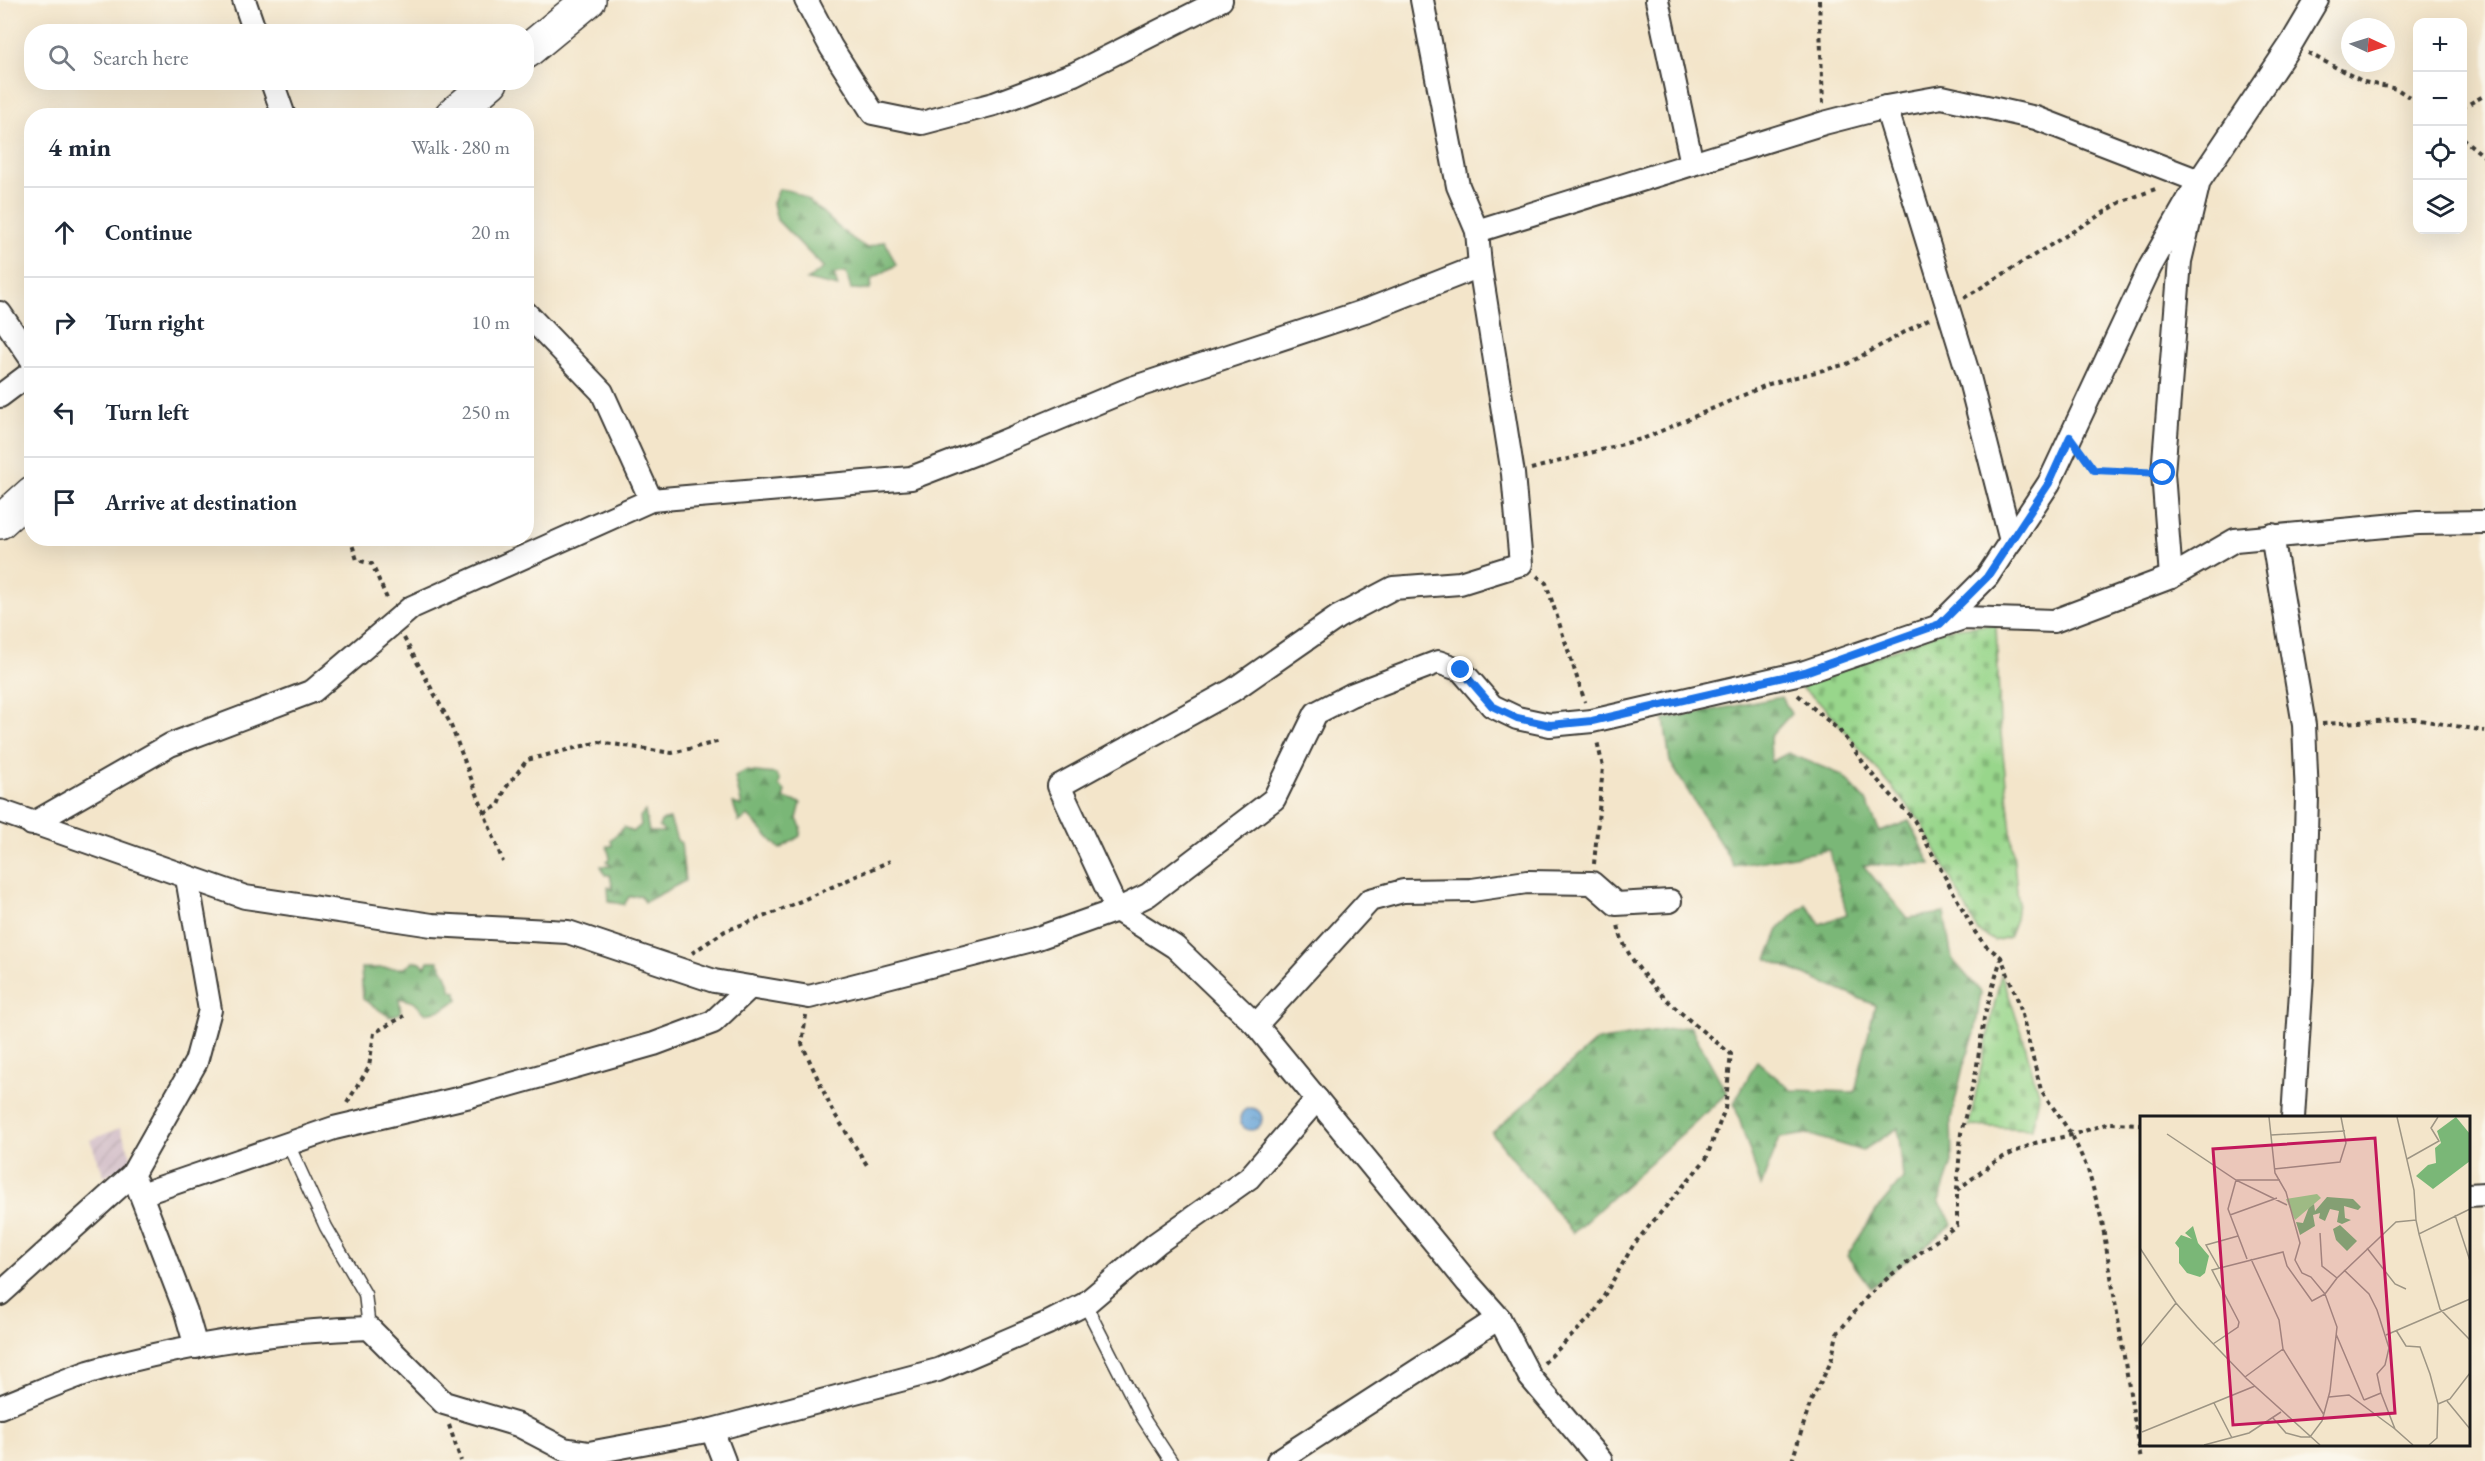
<!DOCTYPE html>
<meta charset="utf-8">
<style>
:root{--surface:#fff;--page:#f2f2f3;--text:#1f2937;--muted:#747a83;--line:#e0e1e3}
body{margin:0;font-family:"EB Garamond",serif;background:var(--page);color:var(--text)}
.controls{position:absolute;right:18px;top:18px;display:grid;overflow:hidden;border-radius:12px;box-shadow:0 6px 24px #0002}
.controls button{width:54px;height:54px;display:grid;place-items:center;padding:0;border:0;border-bottom:2px solid var(--line);background:var(--surface);color:var(--text);font:30px sans-serif}
.compass{position:absolute;left:2341px;top:18px;width:54px;height:54px;border-radius:50%;background:var(--surface);box-shadow:0 6px 24px #0002;rotate:94deg}
.stop{position:absolute;width:18px;height:18px;margin:-14px;border:4px solid #1a73e8;border-radius:50%;background:#fff}
.stop.end{background:#1a73e8;border-color:#fff;box-shadow:0 2px 6px #0008}
.list{margin:0;padding:0;list-style:none}
h2{display:flex;justify-content:space-between;align-items:center;height:78px;margin:0;padding:0 24px;font-size:26px}
h2 small{font-size:20px;font-weight:400;color:var(--muted)}
.list li{display:grid;grid-template-columns:39px 1fr auto;gap:18px;align-items:center;box-sizing:border-box;height:90px;padding:0 24px;border-top:2px solid var(--line)}
.list b{display:block;font-size:22px;white-space:nowrap}
.list em{font-size:20px;font-style:normal;color:var(--muted)}
.icon{flex:none;width:33px;height:33px;fill:none;stroke:currentColor;stroke-width:2;stroke-linecap:round;stroke-linejoin:round}
.map{position:relative;flex:none;width:2485px;height:1461px;overflow:hidden}
.search{position:absolute;background:var(--surface);box-shadow:0 6px 24px #0002;left:24px;top:24px;width:510px;height:66px;display:flex;align-items:center;gap:15px;box-sizing:border-box;padding:0 21px;border-radius:24px;color:var(--muted);font-size:22px}
.panel{position:absolute;background:var(--surface);box-shadow:0 6px 24px #0002;left:24px;top:108px;width:510px;height:438px;border-radius:24px}
.map>svg:first-child{display:block}
.industrial{fill:url(#industrial-furrows)}
.forest{fill:url(#forest-firs);stroke:#4b6a4a;stroke-width:1.5}
.cemetery{fill:url(#cemetery-stones);stroke:#5a7954;stroke-width:1.5}
.water{fill:url(#water-ripples);stroke:#42607a;stroke-width:1.5}
.lines{fill:none;stroke-linecap:round;stroke-linejoin:round}
.lane-casing{stroke:#3c3a36;stroke-width:15}
.street-casing{stroke:#3c3a36;stroke-width:26}
.primary-casing{stroke:#3c3a36;stroke-width:36}
.path{stroke:#3c3a36;stroke-width:4;stroke-dasharray:4.5 4.5;stroke-linecap:butt}
.lane{stroke:#fff;stroke-width:12}
.street{stroke:#fff;stroke-width:22}
.primary{stroke:#fff;stroke-width:33}
.route{stroke:#1a73e8;stroke-width:8}
.inset-road{fill:none;stroke:#9d9584;stroke-width:1.5}
.view{fill:#c2185b;fill-opacity:0.15;stroke:#c2185b;stroke-width:3}
.inset-edge{fill:none;stroke:#1c1c1c;stroke-width:3}
</style>
<div class="map">
<svg width="2485" height="1461" viewBox="0 0 2485 1461">
<defs>
<pattern id="industrial-furrows" width="10" height="10" patternUnits="userSpaceOnUse" patternTransform="scale(1.5)"><rect width="10" height="10" fill="#d2bdc8"/><path d="M-1 1l2-2M0 10L10 0M9 11l2-2" fill="none" stroke="#b4a2ab"/></pattern>
<pattern id="forest-firs" width="22" height="20" patternUnits="userSpaceOnUse" patternTransform="scale(1.5)"><rect width="22" height="20" fill="#7ab777"/><path d="M5 1l3.5 6h-7zM16 11l3.5 6h-7z" fill="#639461"/></pattern>
<pattern id="cemetery-stones" width="16" height="16" patternUnits="userSpaceOnUse" patternTransform="scale(1.5)"><rect width="16" height="16" fill="#98d68b"/><path d="M2 7V4a2 2 0 0 1 4 0v3zM10 15v-3a2 2 0 0 1 4 0v3z" fill="#82b777"/></pattern>
<pattern id="water-ripples" width="26" height="14" patternUnits="userSpaceOnUse" patternTransform="scale(1.5)"><rect width="26" height="14" fill="#67a4d8"/><path d="M2 4q2-2 4 0t4 0M15 11q2-2 4 0t4 0" fill="none" stroke="#5485ae"/></pattern>
</defs>
<rect width="100%" height="100%" fill="#fbf7ec"/>
<filter id="ink" filterUnits="userSpaceOnUse"><feTurbulence type="fractalNoise" baseFrequency=".0167" numOctaves="2"/><feDisplacementMap in="SourceGraphic" scale="12" xChannelSelector="R" yChannelSelector="G"/><feConvolveMatrix kernelMatrix="1 2 1 2 8 2 1 2 1" color-interpolation-filters="sRGB"/></filter>
<filter id="wash" filterUnits="userSpaceOnUse"><feTurbulence type="fractalNoise" baseFrequency=".008" numOctaves="4" result="noise"/><feDisplacementMap in="SourceGraphic" scale="24" xChannelSelector="R" yChannelSelector="G"/><feGaussianBlur stdDeviation="1.35" result="paint"/><feColorMatrix in="noise" values="0 0 0 0 0 0 0 0 0 0 0 0 0 0 0 0 0 1.4 0 .05"/><feComposite in="paint" operator="in"/></filter>
<g filter="url(#wash)">
<rect width="100%" height="100%" fill="#f3e5ca"/>
<polygon class="industrial" points="120,1128 134,1164 104,1176 90,1140"/>
<g class="forest">
<path d="M779 189C806 190 824 216 844 232 851 238 859 243 867 248L885 241 896 265 872 279 870 290 851 289 846 272 834 274 838 287 807 280 824 268 777 220 773 203Z"/>
<polygon points="1782,697 1791,714 1770,737 1771,762 1788,753 1842,775 1866,801 1880,832 1909,821 1931,864 1863,865 1907,918 1944,913 1952,959 1981,992 1975,1033 1963,1067 1951,1119 1952,1163 1939,1201 1953,1224 1871,1288 1847,1256 1878,1208 1903,1178 1898,1128 1862,1151 1807,1134 1780,1138 1761,1186 1734,1103 1757,1061 1791,1090 1855,1092 1875,1005 1767,959 1780,927 1806,904 1820,924 1847,914 1829,850 1734,866 1670,762 1664,719"/>
<polygon points="745,771 776,774 780,780 779,786 785,791 783,798 801,803 797,819 801,827 800,836 780,849 748,816 739,822 733,803 742,806 735,777"/>
<polygon points="645,811 649,832 665,832 659,827 661,821 670,819 677,840 681,843 685,881 645,902 640,895 629,897 624,905 609,901 608,887 613,890 610,875 605,875 601,866 612,866 606,861 610,858 607,846 612,846 611,840 624,827 633,832 641,825 640,817"/>
<polygon points="413,961 421,962 425,967 428,961 438,961 446,974 452,991 457,992 458,1000 441,1010 425,1013 414,1002 399,998 401,1013 390,1017 363,999 361,968 405,968"/>
<polygon points="1690,1026 1727,1093 1573,1233 1492,1133 1596,1041"/>
</g>
<g class="cemetery">
<polygon points="1996,624 2000,724 2018,901 2016,919 2009,937 1994,941 1978,931 1921,822 1824,706 1800,687 1947,629"/>
<polygon points="2001,973 2022,1033 2039,1097 2032,1129 1969,1126"/>
</g>
<circle class="water" cx="1251" cy="1119" r="11"/>
</g>
<g filter="url(#ink)">
<g class="lines">
<g class="lane-casing">
<g id="lane">
<polyline points="288,1144 326,1227 365,1294 369,1328"/>
<polyline points="1085,1304 1143,1418 1171,1461"/>
</g>
</g>
<g class="street-casing">
<g id="street">
<polyline points="244,0 255,32"/>
<polyline points="806,0 831,47 873,113 922,123 994,104 1074,74 1221,0"/>
<polyline points="1422,0 1458,186 1477,231 1480,266 1513,474 1521,564 1460,583 1393,588 1338,617 1233,690 1059,786 1117,910 1148,895 1274,799 1316,713 1351,695 1438,662 1461,670 1492,706 1517,718 1550,725 1592,721 1805,672 1963,618 2054,621 2171,577 2235,540 2418,523 2485,522"/>
<polyline points="1657,0 1692,164"/>
<polyline points="272,82 284,116"/>
<polyline points="1886,107 1968,373 2011,541"/>
<polyline points="1477,231 1824,123 1886,107 1942,97 2036,118 2199,181 2150,267 2049,483 1987,577 1941,623"/>
<polyline points="0,313 32,360"/>
<polyline points="526,313 602,392 651,500"/>
<polyline points="0,396 32,372"/>
<polyline points="2272,535 2304,725 2307,797 2302,975 2293,1118"/>
<polyline points="2171,577 2163,473 2180,261 2199,181 2291,44 2317,0"/>
<polyline points="0,811 245,897 432,925 568,932 714,981 809,997 1035,939 1117,910 1175,947 1256,1025 1467,1282 1499,1318 1530,1377 1601,1461"/>
<polyline points="32,824 170,745 313,691 412,607 651,500 911,478 976,453 1132,388 1368,310 1480,266"/>
<polyline points="1256,1025 1370,900 1403,891 1472,890 1527,882 1592,883 1616,904 1670,901"/>
<polyline points="136,1182 186,1312 196,1347"/>
<polyline points="142,1194 334,1128 470,1096 654,1044 713,1022 750,987"/>
<polyline points="2468,1195 2485,1194"/>
<polyline points="0,1294 132,1175 196,1062 210,1010 187,878"/>
<path d="M0 1407C29 1396 59 1382 89 1372 179 1345 275 1331 369 1328L444 1403 518 1425 564 1449 589 1453 712 1430 938 1370 1048 1323 1085 1304 1157 1243 1249 1178 1317 1099"/>
<polyline points="712,1430 724,1461"/>
<polyline points="1278,1461 1499,1318"/>
</g>
</g>
<g class="primary-casing">
<g id="primary">
<polyline points="526,52 589,0"/>
<polyline points="451,116 491,82"/>
<polyline points="0,522 32,493"/>
</g>
</g>
<g class="path">
<polyline points="1819,0 1823,104"/>
<polyline points="2308,53 2364,82 2397,89 2418,103"/>
<polyline points="2462,108 2485,95"/>
<polyline points="2462,138 2485,157"/>
<polyline points="1964,298 2121,202 2158,188"/>
<polyline points="2084,457 2094,470 2145,472"/>
<polyline points="1531,469 1645,438 1769,384 1847,364 1932,317"/>
<polyline points="353,538 351,541 357,560 372,564 388,601"/>
<polyline points="1537,576 1546,583 1585,702"/>
<polyline points="404,638 450,723 503,862"/>
<polyline points="1798,695 1840,731 1871,773 1914,820 1975,932 1986,946 2001,957 2019,1003 2041,1090 2072,1135 2088,1170 2102,1221 2141,1461"/>
<polyline points="2322,724 2414,719 2485,731"/>
<polyline points="484,813 499,805 505,789 527,760 599,742 672,753 721,741"/>
<polyline points="1594,864 1603,767 1597,741"/>
<polyline points="692,953 725,931 776,912 890,861"/>
<polyline points="806,1015 802,1044 832,1110 867,1165"/>
<polyline points="347,1103 369,1067 374,1033 404,1016"/>
<polyline points="1957,1190 1961,1133 1976,1072 1984,1018 2001,958"/>
<path d="M1544 1363 1593 1315 1634 1244 1706 1159 1725 1109 1731 1054C1694 1024 1625 973 1618 924"/>
<polyline points="449,1425 461,1461"/>
<polyline points="1792,1461 1811,1401 1831,1362 1837,1334 1866,1298 1891,1275 1957,1225 1957,1190 1997,1160 2035,1143 2072,1135 2109,1123 2142,1124"/>
</g>
<use href="#lane" class="lane"/>
<use href="#street" class="street"/>
<use href="#primary" class="primary"/>
</g>
</g>
<g class="lines" filter="url(#ink)">
<polyline class="route" points="1461,670 1492,706 1517,718 1550,725 1592,721 1805,672 1940,624 1987,577 2049,483 2070,437 2094,470 2163,473"/>
</g>
<g transform="translate(2140 1116)">
<rect width="330" height="330" fill="#f3e5ca"/>
<path d="M316 1 330 18V45L293 73 276 60 288 49 296 47 295 32 301 27 297 15ZM187 81 213 83 221 91 218 94 204 90 205 102 211 104 202 108 197 106 199 95 190 93 185 105 179 102 180 97 173 99 175 110 160 119 156 106 163 107 169 91 174 88 175 95ZM200 109 217 125 207 135 196 124 193 113ZM53 110 58 127 69 140 65 157 60 161 47 157 39 147V132L35 127 41 119 52 123 45 117Z" fill="#7ab777"/>
<path d="M177 78 181 82 155 104 146 83Z" fill="#98d68b"/>
<path class="inset-road" d="M257 1 274 74 276 104M27 18 96 64H140M131 19 205 15M267 43 299 25 291 12 298 1M134 53 200 46 206 27 201 1M90 99 137 82M315 99 330 145M180 117 182 150 197 162M279 118 300 193 330 224M0 132 36 187 57 211 107 263 180 329M227 132 255 168 266 173M107 143 88 93 96 64 147 89M111 143 139 204 143 233 184 299M79 152 66 129 98 120M204 154 229 178 237 194 249 232 245 249 237 258 241 277 255 313 273 329M256 214 266 230 280 231 290 258 298 288 297 322 289 329M196 218 224 284M246 219 330 183M73 228 98 211 99 206 72 154 143 136 147 150 172 185 185 178 171 161 162 157 155 144 160 127 146 76 135 57 129 1M0 231 36 187M105 261 143 233M189 281 209 279 255 313M224 284 241 277M307 285 330 313M74 287 92 322M298 288 310 283 330 257M133 302 146 317 161 321H170L182 305 190 275 197 211 185 178 197 162 256 106 276 104 279 118 330 93M2 316 115 270M64 329 109 317 141 296"/>
<path class="view" d="M235 22 255 297 93 309 73 33Z"/>
<rect width="330" height="330" class="inset-edge"/>
</g>
</svg>
<div class="controls">
<button>+</button>
<button>−</button>
<button><svg class="icon" aria-label="locate" viewBox="0 0 24 24"><circle cx="12" cy="12" r="6"/><path d="M12 2v4M12 18v4M2 12h4M18 12h4"/></svg></button>
<button><svg class="icon" aria-label="layers" viewBox="0 0 24 24"><path d="M12 4l9 5-9 5-9-5zM3 14l9 5 9-5"/></svg></button>
</div>
<svg class="compass" viewBox="-18 -18 36 36"><path d="M0-13l5 13h-10z" fill="#e53935"/><path d="M0 13l5-13h-10z" fill="#747a83"/></svg>
<div class="stop" style="left:2163px;top:473px"></div>
<div class="stop end" style="left:1461px;top:670px"></div>
<div class="search"><svg class="icon" aria-label="search" viewBox="0 0 24 24"><circle cx="10" cy="10" r="6"/><path d="M15 15l6 6"/></svg>Search here</div>
<section class="panel">
<h2>4 min<small>Walk · 280 m</small></h2>
<ul class="list">
<li><svg class="icon" aria-label="ahead" viewBox="0 0 24 24"><path d="M12 20V5M6 11l6-6 6 6"/></svg><div><b>Continue</b></div><em>20 m</em></li>
<li><svg class="icon" aria-label="right" viewBox="0 0 24 24"><path d="M7 20v-9h11M14 6l5 5-5 5"/></svg><div><b>Turn right</b></div><em>10 m</em></li>
<li><svg class="icon" aria-label="left" viewBox="0 0 24 24"><path d="M17 20v-9H6M10 6l-5 5 5 5"/></svg><div><b>Turn left</b></div><em>250 m</em></li>
<li><svg class="icon" aria-label="arrive" viewBox="0 0 24 24"><path d="M6 21V4h12l-3 4 3 4H6"/></svg><div><b>Arrive at destination</b></div></li>
</ul>
</section>
</div>
